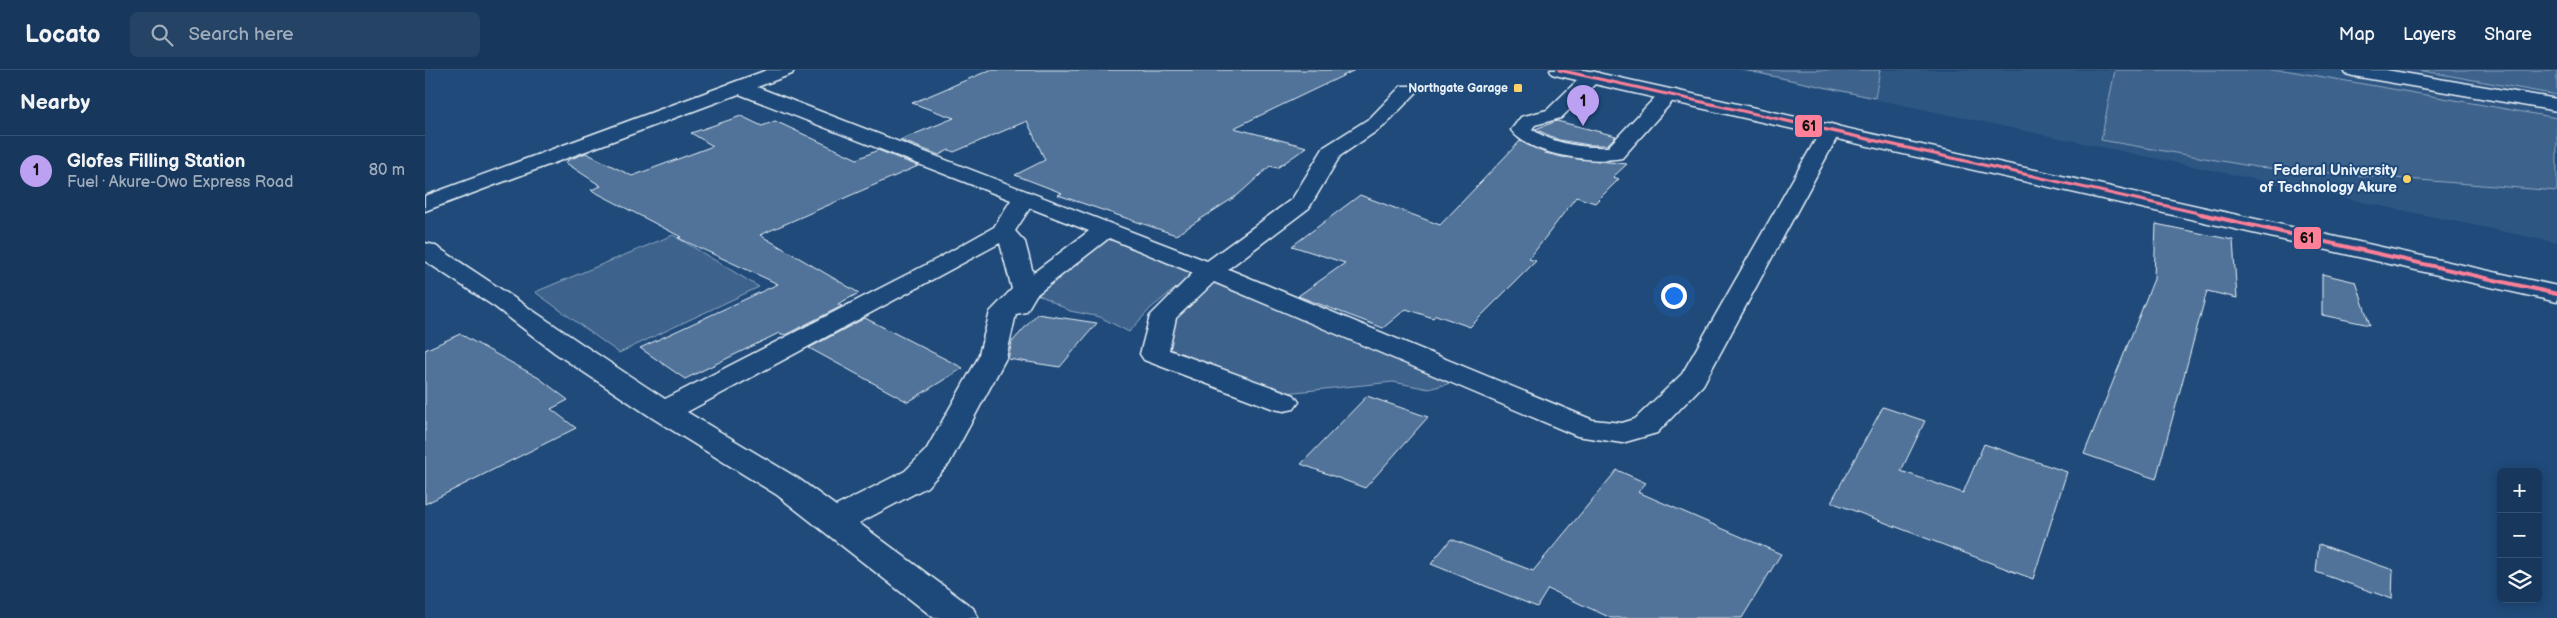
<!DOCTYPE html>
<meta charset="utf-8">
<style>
:root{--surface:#17385c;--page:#244365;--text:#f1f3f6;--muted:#9eacbb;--line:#365272;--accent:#bca0f2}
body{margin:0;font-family:"Balsamiq Sans",sans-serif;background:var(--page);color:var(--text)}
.controls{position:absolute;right:15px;bottom:15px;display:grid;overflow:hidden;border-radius:8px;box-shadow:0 2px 12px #0003}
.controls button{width:45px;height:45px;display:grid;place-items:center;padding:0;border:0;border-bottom:1px solid var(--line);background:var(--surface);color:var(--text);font:25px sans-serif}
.you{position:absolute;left:1248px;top:225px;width:18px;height:18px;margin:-12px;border:4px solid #fff;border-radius:50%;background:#1a73e8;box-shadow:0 0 0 8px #1a73e833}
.badge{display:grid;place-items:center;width:32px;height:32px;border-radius:50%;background:var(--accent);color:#111;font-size:16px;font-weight:700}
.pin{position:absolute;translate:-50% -41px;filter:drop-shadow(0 1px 2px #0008)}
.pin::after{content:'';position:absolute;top:26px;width:18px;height:15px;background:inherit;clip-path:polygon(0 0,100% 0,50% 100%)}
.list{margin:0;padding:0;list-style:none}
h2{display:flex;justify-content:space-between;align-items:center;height:65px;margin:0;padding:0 20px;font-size:21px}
h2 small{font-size:16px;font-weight:400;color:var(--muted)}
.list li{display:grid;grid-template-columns:32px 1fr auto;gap:15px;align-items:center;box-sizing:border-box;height:70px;padding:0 20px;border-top:1px solid var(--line)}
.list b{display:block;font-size:19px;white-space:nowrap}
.list p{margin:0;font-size:16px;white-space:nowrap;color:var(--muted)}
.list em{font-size:16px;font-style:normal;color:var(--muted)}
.icon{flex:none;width:28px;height:28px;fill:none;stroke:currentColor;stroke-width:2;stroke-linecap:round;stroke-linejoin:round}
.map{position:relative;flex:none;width:2132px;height:548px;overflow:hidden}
header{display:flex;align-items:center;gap:30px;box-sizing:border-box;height:70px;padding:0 25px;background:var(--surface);border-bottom:1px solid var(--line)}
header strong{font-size:24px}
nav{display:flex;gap:28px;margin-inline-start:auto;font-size:18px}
.search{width:350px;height:45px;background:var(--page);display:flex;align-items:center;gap:12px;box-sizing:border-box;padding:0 18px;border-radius:8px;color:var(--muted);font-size:19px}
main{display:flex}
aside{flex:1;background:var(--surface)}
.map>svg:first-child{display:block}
.built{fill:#2e5683}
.green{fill:#3c628c;stroke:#92aac2}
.building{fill:#517399;stroke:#e8f1f8}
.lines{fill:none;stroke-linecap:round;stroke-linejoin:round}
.minor-casing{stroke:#e8f1f8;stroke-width:3}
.highway-casing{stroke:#e8f1f8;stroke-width:3}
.minor{fill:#1f4a7a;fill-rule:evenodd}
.highway{fill:#1f4a7a;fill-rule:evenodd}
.bus-1-far1-casing{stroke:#1f4a7a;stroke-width:6}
.bus-1-casing{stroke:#1f4a7a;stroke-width:8}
.bus-1-far1{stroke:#ff8098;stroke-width:3}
.bus-1{stroke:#ff8098;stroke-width:4}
.poi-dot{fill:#ffd166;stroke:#1f4a7a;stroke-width:2}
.labels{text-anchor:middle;stroke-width:4;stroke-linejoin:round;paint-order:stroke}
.far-poi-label{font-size:12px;font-weight:bold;fill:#e8f1f8;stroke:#1f4a7a;text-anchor:end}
.poi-label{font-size:15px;font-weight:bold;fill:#e8f1f8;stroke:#1f4a7a;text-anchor:end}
.line-badge{stroke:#1f4a7a;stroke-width:2}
.pale-badge-label{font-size:14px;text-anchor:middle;font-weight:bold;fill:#111}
</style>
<header>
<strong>Locato</strong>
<div class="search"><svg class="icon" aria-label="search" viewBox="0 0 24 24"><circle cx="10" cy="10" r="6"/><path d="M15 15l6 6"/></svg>Search here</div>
<nav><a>Map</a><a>Layers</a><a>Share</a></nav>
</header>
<main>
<aside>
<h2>Nearby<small></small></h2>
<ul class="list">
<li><span class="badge">1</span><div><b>Glofes Filling Station</b><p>Fuel · Akure-Owo Express Road</p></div><em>80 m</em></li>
</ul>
</aside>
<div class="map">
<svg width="2132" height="548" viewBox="0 0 2132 548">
<rect width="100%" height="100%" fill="#1f4a7a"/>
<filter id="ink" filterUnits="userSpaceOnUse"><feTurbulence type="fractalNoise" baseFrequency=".02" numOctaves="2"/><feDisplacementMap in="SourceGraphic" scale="10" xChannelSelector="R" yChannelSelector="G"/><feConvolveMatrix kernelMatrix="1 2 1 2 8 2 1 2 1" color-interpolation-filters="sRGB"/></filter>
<g filter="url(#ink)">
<polygon class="built" points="1312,0 2132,0 2132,173 1530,46"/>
<g class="green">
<polygon points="1319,0 1455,0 1450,28"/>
<polygon points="1690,0 1859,0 2132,48 2132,121 1831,97 1676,70"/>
<polygon points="1993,0 2132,0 2132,25"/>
<polygon points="248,165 334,217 194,283 110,222"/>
<polygon points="680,165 772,201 726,238 704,262 675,247 645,241 609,222"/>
<polygon points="783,208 1033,311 1004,319 968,312 860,323 734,280 745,247"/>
</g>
<g class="building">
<polygon points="565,0 930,0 809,58 882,77 852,98 845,96 813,125 751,165 633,125 637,123 590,105 620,90 602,51 529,82 524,80 514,85 475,70 529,48 487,33"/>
<polygon points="316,46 337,56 350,51 432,89 453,80 493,96 335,165 434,223 413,234 417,236 360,265 354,263 260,309 215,278 353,214 253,168 256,167 166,120 176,116 141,93 143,90 161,83 207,106 288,76 266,63"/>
<polygon points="1132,51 1191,66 1182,75 1164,75 1134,70 1110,59"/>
<polygon points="1095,71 1120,83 1137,87 1202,94 1188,107 1194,109 1170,133 1151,127 1104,189 1111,191 1045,257 1011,245 1008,248 981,239 958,258 873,226 920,193 867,176 935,125 1015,155"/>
<polygon points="1731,154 1808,170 1812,228 1782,221 1731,409 1659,384 1729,209"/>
<polygon points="1897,204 1931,212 1945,255 1897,245"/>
<polygon points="612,244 672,253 635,297 583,289 587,272"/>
<polygon points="440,248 538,298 483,332 384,278"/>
<polygon points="35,264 114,308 143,330 126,339 151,358 0,434 0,280"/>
<polygon points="942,326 1003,347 940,418 876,394"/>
<polygon points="1458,337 1500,351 1476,401 1538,423 1559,374 1642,402 1608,509 1406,432"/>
<polygon points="1192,400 1221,413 1213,422 1356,484 1317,548 1186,548 1123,519 1112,537 1006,494 1026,469 1108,501"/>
<polygon points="1894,474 1968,500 1967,529 1891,502"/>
</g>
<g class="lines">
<g class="minor-casing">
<g id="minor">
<path d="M342 0H369L367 4 332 17 782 191 867 129 899 77 945 48 976 16H990L993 20 990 24 959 56 915 86 884 138 803 199 1168 350 1197 353 1210 349 1257 304 1396 60 1399 56 1406 54 1413 56 1416 60 1278 315 1232 363 1197 373 1152 366 789 212 751 248 744 280 869 325 874 332 869 339 859 341 849 339 719 290 715 284 725 246 768 203 684 168 611 225 601 242 591 244 581 288 524 394 502 417 434 453 548 538 553 548H509L352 425 229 349 130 283 70 237 0 191V173L9 175C87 225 162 279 240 329L512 189 569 157 586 130 314 24 0 141V126ZM605 138 664 161 608 203 600 172 590 161ZM575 173 587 219 565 242 553 288 501 380 480 401 411 436 374 409 262 342Z"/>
<polygon points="1919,0 1961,0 2132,29 2132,41 1928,6 1921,4"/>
<path d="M1167 1 1174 3 1177 7 1136 48 1110 55 1107 59C1127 74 1159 78 1183 77L1237 20H1251L1254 24 1197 88C1169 94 1102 84 1086 60L1096 47 1122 40 1160 3Z"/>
</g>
</g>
<g class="highway-casing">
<polygon id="highway" points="1125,0 1159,0 2132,216 2132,232 1134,6 1127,4"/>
</g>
<use href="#minor" class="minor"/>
<use href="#highway" class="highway"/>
<g class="bus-1-far1-casing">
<polyline id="bus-1-far1" points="1134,0 1782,145"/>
</g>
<g class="bus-1-casing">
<polyline id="bus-1" points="1776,144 2132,224"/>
</g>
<use href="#bus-1-far1" class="bus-1-far1"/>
<use href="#bus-1" class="bus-1"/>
</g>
</g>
<g class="poi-dot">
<rect x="1088" y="13" width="10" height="10" rx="2.5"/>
<circle cx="1982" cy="109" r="5"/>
</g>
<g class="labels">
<g class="far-poi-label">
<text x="1083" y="22">Northgate Garage</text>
</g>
<g class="poi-label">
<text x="1972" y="105">Federal University<tspan x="1972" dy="17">of Technology Akure</tspan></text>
</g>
</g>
<g class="line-badge">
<rect x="1369" y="44" width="29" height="24" rx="5" fill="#ff8098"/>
<rect x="1868" y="156" width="29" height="24" rx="5" fill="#ff8098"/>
</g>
<g class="pale-badge-label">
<text x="1384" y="61">61</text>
<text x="1882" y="173">61</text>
</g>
</svg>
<div class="controls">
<button>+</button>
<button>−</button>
<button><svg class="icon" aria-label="layers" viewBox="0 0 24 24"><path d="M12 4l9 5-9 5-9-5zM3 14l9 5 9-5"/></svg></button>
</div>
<div class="you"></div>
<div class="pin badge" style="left:1158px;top:56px">1</div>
</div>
</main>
